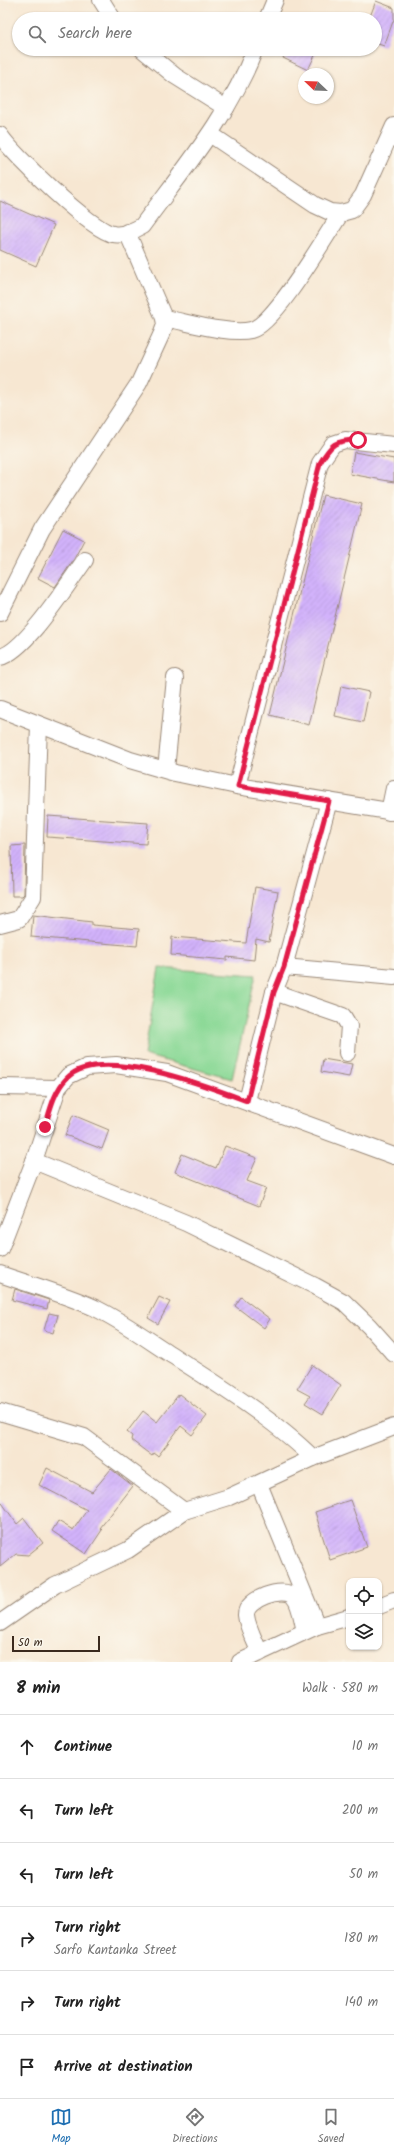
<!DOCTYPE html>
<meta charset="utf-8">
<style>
:root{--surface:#fff;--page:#f6f6f6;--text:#222;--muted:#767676;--line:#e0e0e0;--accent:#1f6fb2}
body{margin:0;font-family:Kalam,sans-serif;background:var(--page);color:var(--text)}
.controls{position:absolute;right:12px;bottom:12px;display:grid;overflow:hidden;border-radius:8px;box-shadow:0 1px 3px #0004}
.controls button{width:36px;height:36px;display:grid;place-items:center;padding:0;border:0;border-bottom:1px solid var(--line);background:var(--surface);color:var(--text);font:20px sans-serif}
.compass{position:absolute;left:298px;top:68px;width:36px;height:36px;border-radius:50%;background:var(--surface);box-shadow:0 1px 3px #0004;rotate:293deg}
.scale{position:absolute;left:12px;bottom:10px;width:88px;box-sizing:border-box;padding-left:4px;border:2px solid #3b2a1e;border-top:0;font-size:11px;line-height:14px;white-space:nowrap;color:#3b2a1e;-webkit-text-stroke:3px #fbf7ec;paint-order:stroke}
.stop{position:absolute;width:12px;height:12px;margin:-9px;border:3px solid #e11d48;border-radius:50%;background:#fff}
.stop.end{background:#e11d48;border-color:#fff;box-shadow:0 1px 4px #0008}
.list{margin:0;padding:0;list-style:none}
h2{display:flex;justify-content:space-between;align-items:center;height:52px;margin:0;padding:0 16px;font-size:17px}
h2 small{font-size:13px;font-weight:400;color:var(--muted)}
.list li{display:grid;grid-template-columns:26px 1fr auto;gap:12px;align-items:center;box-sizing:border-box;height:64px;padding:0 16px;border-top:1px solid var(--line)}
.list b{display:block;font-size:15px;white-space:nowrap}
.list p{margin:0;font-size:13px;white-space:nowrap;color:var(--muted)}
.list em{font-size:13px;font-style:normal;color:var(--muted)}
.icon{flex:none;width:22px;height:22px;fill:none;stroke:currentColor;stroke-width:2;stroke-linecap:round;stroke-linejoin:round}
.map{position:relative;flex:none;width:394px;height:1662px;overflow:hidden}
.search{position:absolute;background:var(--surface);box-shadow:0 1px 3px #0004;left:12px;right:12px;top:12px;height:44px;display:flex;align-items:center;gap:10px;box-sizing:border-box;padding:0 14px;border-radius:22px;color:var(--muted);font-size:15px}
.sheet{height:436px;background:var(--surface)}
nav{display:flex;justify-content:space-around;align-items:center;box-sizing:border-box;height:56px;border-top:1px solid var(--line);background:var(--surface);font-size:11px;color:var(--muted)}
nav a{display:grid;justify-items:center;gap:2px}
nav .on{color:var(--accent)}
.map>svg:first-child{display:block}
.garden{fill:#8cd997;stroke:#64825a}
.building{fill:url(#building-hatch)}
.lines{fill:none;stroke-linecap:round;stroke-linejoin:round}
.minor-casing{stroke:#998878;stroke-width:18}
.minor{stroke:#fff;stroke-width:16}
.route{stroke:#e11d48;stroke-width:5}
</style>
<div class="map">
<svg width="394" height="1662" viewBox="0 0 394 1662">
<defs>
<pattern id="building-hatch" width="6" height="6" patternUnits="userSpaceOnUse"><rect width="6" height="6" fill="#d2b2fb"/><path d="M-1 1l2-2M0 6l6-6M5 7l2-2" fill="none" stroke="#b599d7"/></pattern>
</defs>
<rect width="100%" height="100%" fill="#fbf7ec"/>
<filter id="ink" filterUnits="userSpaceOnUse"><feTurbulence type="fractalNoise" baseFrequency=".025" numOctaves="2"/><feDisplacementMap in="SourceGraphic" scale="8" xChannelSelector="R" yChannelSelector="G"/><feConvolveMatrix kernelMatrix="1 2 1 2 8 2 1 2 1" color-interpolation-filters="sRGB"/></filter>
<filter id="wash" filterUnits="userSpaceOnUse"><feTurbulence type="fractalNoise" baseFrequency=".012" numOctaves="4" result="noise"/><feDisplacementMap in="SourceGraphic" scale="16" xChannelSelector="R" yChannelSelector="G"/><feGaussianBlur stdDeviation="0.9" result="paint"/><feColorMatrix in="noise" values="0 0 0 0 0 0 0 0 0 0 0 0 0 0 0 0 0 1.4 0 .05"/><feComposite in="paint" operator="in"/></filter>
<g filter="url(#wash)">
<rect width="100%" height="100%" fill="#f7e7d2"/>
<polygon class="garden" points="159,968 256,975 232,1079 144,1055"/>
<g id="blocks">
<g class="building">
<polygon points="376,1 394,8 394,19 384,46 375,43 375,19 369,19"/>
<polygon points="287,49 318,49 308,70 283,58"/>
<polygon points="0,201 54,225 36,266 0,250"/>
<polygon points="354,452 394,459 394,482 350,474"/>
<polygon points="323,495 362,504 309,725 270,715"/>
<polygon points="63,529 84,540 74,559 55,587 38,578"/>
<polygon points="341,686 369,692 363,722 335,716"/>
<polygon points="48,816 148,823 146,844 47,837"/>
<polygon points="25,845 24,894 22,896 12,896 11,846"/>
<polygon points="255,887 278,891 269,942 256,939 254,960 227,957 227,960 171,955 172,937 246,943"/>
<polygon points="33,915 92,922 92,925 139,929 137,946 31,937"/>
<polygon points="323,1059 352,1064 349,1077 321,1072"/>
<polygon points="73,1115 109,1130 102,1149 65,1135"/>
<polygon points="225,1146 257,1158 247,1181 266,1188 259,1206 175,1172 182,1154 216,1168"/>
<polygon points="15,1289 49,1300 47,1309 12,1300"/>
<polygon points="159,1297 170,1302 158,1324 148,1318"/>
<polygon points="241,1297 270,1319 264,1328 235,1306"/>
<polygon points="49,1313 58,1315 53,1333 44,1330"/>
<polygon points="312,1365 341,1385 323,1414 305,1403 310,1396 297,1389"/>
<polygon points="179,1394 207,1416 192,1435 181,1426 158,1456 154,1453 152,1456 131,1440 132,1436 127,1432 143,1411 157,1422"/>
<polygon points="47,1468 92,1492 111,1469 133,1486 100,1528 102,1530 86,1554 52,1531 58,1521 73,1530 87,1510 39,1485"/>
<polygon points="0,1500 17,1524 24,1518 43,1543 28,1555 16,1554 0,1567"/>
<polygon points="350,1500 367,1547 330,1560 315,1512"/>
</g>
</g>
</g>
<g filter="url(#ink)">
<use href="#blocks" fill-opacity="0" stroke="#998878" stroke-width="1"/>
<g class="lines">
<g class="minor-casing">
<g id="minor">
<polyline points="101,0 113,19"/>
<polyline points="267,19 275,0"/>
<polyline points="142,49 175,76 226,108"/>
<polyline points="210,134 315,205 330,212 341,213 352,210 363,195 394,126"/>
<path d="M0 135C12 154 92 231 113 234 123 236 133 231 142 226 183 170 230 115 255 49"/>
<path d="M164 318C187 322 229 335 251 330 275 324 325 237 341 213"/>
<polyline points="0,613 42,529 139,383 162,333 165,325 164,318 127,232"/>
<path d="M0 657C25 652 69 582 85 560"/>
<polyline points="0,709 130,760 175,773 237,786 394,812"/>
<polyline points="166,770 175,678"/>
<polyline points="237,786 320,463 333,444 345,440 394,445"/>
<polyline points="389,812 394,788"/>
<polyline points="0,924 19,919 33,897 39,725"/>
<polyline points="284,967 394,977"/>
<polyline points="274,992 343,1016 349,1026 347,1053"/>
<polyline points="0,1087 58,1088"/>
<polyline points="247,1101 274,992 284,967 329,801"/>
<polyline points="34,1161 186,1223 315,1286 344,1302 369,1326 394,1354"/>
<polyline points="0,1249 34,1161 58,1088 68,1076 87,1067 116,1065 167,1073 394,1156"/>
<path d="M0 1274C31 1285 64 1294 95 1308 120 1320 144 1337 167 1352 214 1382 274 1419 313 1458"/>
<polyline points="0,1412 84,1437 184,1511 229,1497 313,1458 394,1427"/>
<polyline points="259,1484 317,1626"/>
<polyline points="379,1606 394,1600"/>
<polyline points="0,1623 55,1585 128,1550 184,1511"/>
<path d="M260 1653C255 1641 247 1627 246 1615 245 1599 283 1586 293 1596 301 1604 302 1621 305 1631"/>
<polyline points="240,1662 317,1626 349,1617"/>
</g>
</g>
<use href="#minor" class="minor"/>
</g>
</g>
<g class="lines" filter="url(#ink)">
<path class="route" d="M45 1127C50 1110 54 1091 67 1078 99 1044 210 1087 247 1101L274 992 284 967 329 801 238 786 320 463C331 444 335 440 358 440"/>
</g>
</svg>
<div class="controls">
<button><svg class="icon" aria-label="locate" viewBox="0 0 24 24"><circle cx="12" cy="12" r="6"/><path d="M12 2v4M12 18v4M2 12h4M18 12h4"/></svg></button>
<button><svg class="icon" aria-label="layers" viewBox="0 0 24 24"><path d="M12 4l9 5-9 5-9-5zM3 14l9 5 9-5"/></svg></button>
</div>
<svg class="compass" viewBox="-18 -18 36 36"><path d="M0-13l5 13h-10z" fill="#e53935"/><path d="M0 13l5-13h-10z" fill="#767676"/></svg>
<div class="scale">50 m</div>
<div class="stop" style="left:358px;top:440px"></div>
<div class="stop end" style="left:45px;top:1127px"></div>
<div class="search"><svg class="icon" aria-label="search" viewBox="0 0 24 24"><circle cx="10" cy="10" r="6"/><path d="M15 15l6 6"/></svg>Search here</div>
</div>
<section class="sheet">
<h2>8 min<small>Walk · 580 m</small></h2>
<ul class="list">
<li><svg class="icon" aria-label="ahead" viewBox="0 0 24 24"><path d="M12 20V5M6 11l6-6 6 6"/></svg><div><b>Continue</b></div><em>10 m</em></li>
<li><svg class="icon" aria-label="left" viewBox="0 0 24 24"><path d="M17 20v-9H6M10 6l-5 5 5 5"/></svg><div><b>Turn left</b></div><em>200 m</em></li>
<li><svg class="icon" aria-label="left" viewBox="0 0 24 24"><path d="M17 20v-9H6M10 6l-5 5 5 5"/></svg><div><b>Turn left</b></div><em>50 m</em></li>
<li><svg class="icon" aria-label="right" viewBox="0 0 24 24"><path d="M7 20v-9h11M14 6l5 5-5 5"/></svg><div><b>Turn right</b><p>Sarfo Kantanka Street</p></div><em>180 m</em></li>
<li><svg class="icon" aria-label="right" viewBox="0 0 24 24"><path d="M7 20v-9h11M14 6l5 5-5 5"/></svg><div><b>Turn right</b></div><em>140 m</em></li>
<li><svg class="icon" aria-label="arrive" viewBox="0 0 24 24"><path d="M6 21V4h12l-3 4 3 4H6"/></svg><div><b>Arrive at destination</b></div></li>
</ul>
</section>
<nav>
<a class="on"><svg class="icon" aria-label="map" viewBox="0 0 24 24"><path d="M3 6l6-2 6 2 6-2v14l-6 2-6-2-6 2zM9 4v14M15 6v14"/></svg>Map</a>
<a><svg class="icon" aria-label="directions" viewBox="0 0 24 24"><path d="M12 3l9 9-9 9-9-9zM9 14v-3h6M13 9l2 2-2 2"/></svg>Directions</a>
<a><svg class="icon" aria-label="saved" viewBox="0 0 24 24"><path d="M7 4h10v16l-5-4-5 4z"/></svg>Saved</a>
</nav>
